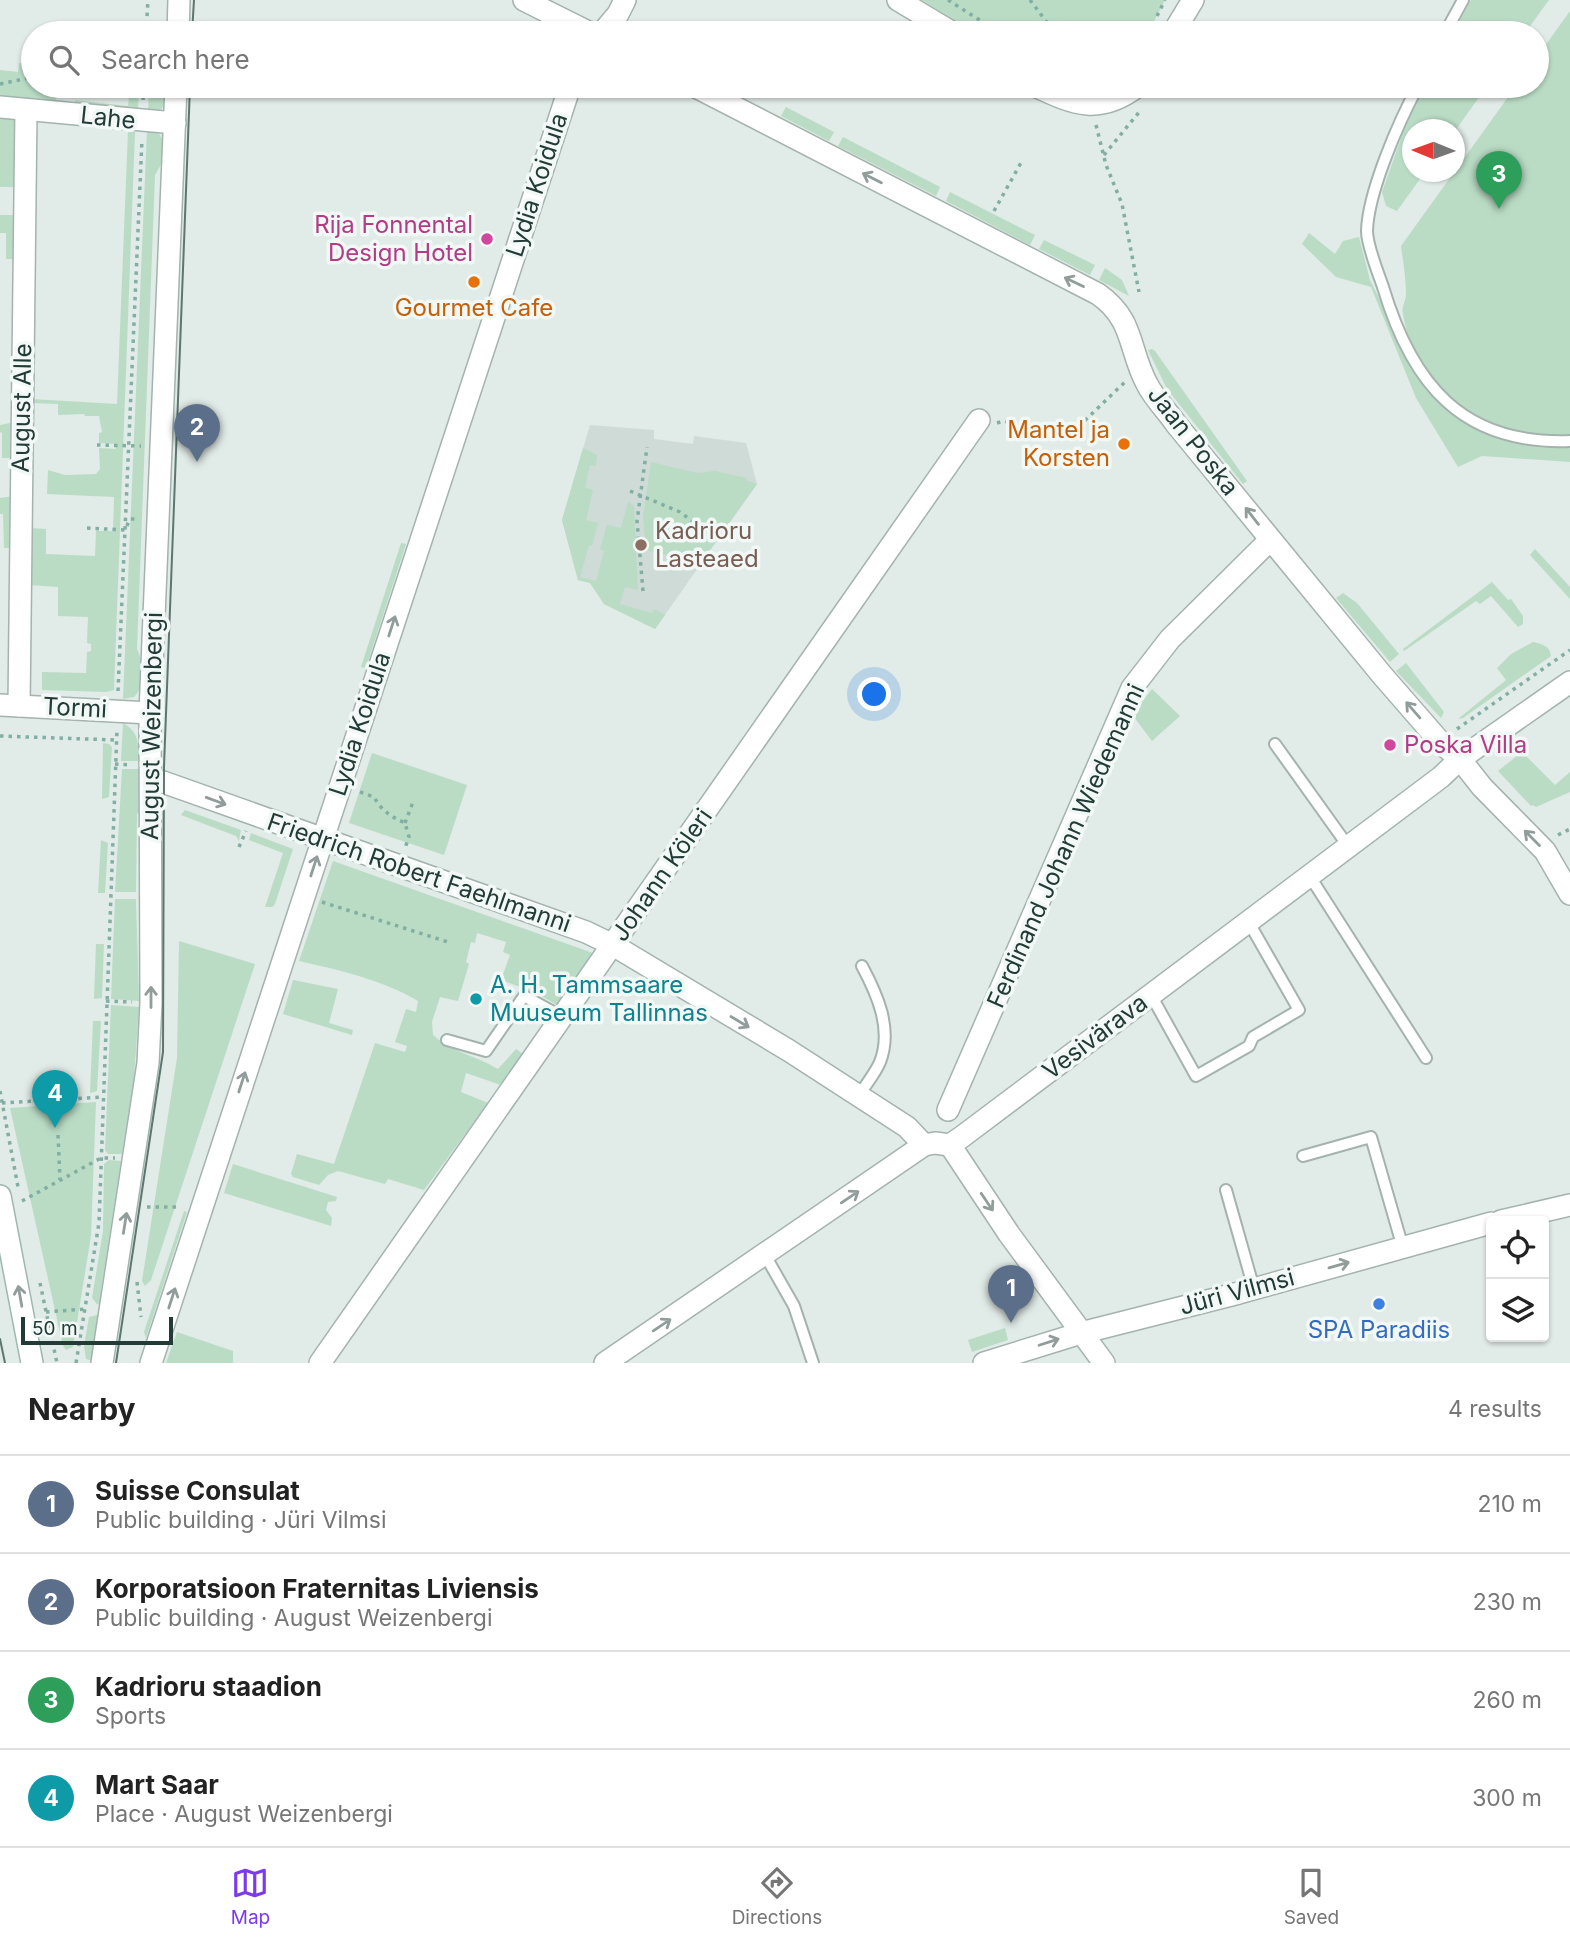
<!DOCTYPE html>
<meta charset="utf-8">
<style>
:root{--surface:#fff;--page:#f6f6f6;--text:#222;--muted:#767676;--line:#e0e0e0;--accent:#7c3aed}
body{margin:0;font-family:Inter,sans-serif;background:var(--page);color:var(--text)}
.controls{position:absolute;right:21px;bottom:21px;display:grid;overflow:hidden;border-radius:7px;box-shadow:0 2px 5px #0004}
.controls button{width:63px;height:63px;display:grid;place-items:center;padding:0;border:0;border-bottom:2px solid var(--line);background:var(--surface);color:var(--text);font:35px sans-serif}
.compass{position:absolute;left:1402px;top:119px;width:63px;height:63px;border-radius:50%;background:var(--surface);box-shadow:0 2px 5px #0004;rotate:271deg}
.scale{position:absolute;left:21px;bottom:18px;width:152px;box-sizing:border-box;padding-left:7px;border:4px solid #223b36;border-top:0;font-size:19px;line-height:24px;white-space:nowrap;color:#223b36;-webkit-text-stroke:5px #f1f8f5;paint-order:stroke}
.you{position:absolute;left:875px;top:695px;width:24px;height:24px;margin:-18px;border:5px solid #fff;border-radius:50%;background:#1a73e8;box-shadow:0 0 0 10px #1a73e833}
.badge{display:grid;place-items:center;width:46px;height:46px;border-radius:50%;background:var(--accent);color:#fff;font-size:23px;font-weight:700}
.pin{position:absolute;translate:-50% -58px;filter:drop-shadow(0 2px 4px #0008)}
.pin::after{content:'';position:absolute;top:37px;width:24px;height:21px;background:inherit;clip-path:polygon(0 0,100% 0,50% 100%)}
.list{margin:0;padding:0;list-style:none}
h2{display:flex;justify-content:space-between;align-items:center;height:91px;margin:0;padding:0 28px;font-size:30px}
h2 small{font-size:23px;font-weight:400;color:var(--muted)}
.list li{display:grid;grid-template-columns:46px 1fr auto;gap:21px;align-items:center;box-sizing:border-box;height:98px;padding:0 28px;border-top:2px solid var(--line)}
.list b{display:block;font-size:26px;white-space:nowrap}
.list p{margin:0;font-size:23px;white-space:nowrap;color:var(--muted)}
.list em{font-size:23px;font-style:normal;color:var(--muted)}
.icon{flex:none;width:38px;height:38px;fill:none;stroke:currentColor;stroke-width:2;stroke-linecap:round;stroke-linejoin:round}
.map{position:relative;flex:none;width:1570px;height:1363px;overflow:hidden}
.search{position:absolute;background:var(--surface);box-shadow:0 2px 5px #0004;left:21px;right:21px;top:21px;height:77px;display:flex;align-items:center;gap:18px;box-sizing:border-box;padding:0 24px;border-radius:38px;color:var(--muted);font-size:26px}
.sheet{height:483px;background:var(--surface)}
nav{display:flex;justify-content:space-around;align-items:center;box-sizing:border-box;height:98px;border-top:2px solid var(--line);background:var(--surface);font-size:19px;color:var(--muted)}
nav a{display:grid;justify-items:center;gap:4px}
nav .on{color:var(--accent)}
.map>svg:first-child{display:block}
.built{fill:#cfdbd6}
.green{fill:#badcc5}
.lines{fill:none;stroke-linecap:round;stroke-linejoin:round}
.service-casing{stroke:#a4b3ae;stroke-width:14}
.minor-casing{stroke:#a4b3ae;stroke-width:24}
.tertiary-casing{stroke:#a4b3ae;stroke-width:24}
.secondary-casing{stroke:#a0b7b0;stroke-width:24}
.path{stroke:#82aea3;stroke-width:3.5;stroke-dasharray:3.5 5;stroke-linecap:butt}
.service{stroke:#fff;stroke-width:10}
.minor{stroke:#fff;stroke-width:21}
.tertiary{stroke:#fff;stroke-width:21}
.secondary{stroke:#fff;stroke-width:21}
.tram{stroke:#5c7771;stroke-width:2}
.oneway{stroke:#909d9a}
.hotel-dot{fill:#d1479c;stroke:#f1f8f5;stroke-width:2.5}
.food-dot{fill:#e8710a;stroke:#f1f8f5;stroke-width:2.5}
.education-dot{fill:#8d6e63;stroke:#f1f8f5;stroke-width:2.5}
.culture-dot{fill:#0f9aa8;stroke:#f1f8f5;stroke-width:2.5}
.shop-dot{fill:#3f7fe0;stroke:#f1f8f5;stroke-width:2.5}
.labels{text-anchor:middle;stroke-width:7;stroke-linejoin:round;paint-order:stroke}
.street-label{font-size:24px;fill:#223b36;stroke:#f1f8f5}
.hotel-label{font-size:24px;fill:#b23c85;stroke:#f1f8f5;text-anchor:end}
.food-label{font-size:24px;fill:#c56008;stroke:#f1f8f5}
.education-label{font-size:24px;fill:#785e54;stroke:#f1f8f5;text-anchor:start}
.culture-label{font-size:24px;fill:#0d838f;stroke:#f1f8f5;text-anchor:start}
.shop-label{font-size:24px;fill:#366cbe;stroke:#f1f8f5}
</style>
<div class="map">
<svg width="1570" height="1363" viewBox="0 0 1570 1363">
<rect width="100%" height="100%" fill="#e1ebe7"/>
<polygon class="built" points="590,425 654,430 654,439 693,444 694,436 746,443 757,484 655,629 604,604 590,583 578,580 562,520"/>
<g class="green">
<polygon points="922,0 1165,0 1148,33 975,33"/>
<polygon points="1471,0 1549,0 1525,33 1453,33"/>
<path d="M1570 11V436C1554 436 1537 437 1522 433 1464 418 1413 376 1403 314 1401 307 1406 301 1406 294 1406 278 1403 261 1401 246L1516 86H1537V57Z"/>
<polygon points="31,44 33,44 33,86 58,86 56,101 0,96 0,70 18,72 19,63 29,64"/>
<polygon points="130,86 139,86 138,110 75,102 75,100 128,106"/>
<polygon points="149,86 165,86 167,93 162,109 148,114"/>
<polygon points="1424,86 1487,86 1455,131 1412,130 1412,172 1425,172 1397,211 1386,206 1382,192 1404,130"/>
<polygon points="786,107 834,132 829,141 781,116"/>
<polygon points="0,118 21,120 19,187 0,187"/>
<path d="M147 130 159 134C170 148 163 162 155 175L137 649C144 664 147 684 134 697L123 699Z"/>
<polygon points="128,131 135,132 114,690 106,692 42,690 42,672 86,673 87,652 91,651 91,644 87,643 88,617 58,616 58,587 28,585 29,528 46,529 46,554 95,556 96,531 113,531 114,497 47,494 48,470 65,475 96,474 100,469 99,448 116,449 116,444 99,443 99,433 102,432 99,416 85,416 84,414 58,415 58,404 31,403 31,399 117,404"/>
<polygon points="843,137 940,187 936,196 838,146"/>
<polygon points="950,192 1035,235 1030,245 946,201"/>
<polygon points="0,215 18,215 17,259 6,259 6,233 0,233"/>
<polygon points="1309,233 1335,254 1343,241 1359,237 1370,280 1416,372 1490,433 1526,444 1570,445 1570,462 1482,456 1458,467 1416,398 1371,287 1336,277 1302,244"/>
<polygon points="1044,240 1095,265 1090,275 1039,249"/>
<polygon points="1105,268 1122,280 1129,296 1099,280"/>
<polygon points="1152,349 1155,351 1247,481 1243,484 1167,389 1148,350"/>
<polygon points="15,422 15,458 2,458 2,433 0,432 0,425"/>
<polygon points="583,448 597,455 596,466 590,465 585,487 593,490 586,520 598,523 592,546 589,545 580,577 596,581 604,551 600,549 607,525 621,528 628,502 634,506 638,590 625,587 620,604 652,613 654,609 665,615 655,629 604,604 590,583 578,580 562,520"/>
<polygon points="651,462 698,473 715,471 747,478 746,480 757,484 696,569 667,555 646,550 643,517"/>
<polygon points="14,496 14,548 4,548 3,514 0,514 0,498"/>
<polygon points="401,543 406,544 366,668 361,667"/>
<polygon points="1535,549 1570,587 1570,599 1530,555"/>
<polygon points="1492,582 1508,600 1511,599 1523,616 1523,624 1518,627 1491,596 1480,604 1476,601 1404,651 1403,649"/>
<polygon points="1343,593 1357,603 1399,654 1390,662 1336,598"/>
<path d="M1533 642C1541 644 1550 645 1551 656L1463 718 1458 719 1506 680 1497 668 1511 654Z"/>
<polygon points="1406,663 1444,712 1441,718 1396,671"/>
<polygon points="1152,689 1180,716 1152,741 1134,717 1136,710"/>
<path d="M123 723C139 732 139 744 139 761H121Z"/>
<polygon points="103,743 109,744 112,747 109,797 102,799"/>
<polygon points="1522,752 1555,785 1570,772 1570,792 1536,807 1533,805 1531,806 1498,771"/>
<polygon points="372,753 467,785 444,855 349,823"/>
<polygon points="122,769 139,769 142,809 137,814 136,892 115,892"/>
<polygon points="185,810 241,830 239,841 236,836 181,815"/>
<polygon points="251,833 293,849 275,904 272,907 265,907 283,853 249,840"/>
<polygon points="101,840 108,843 105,893 98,893"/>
<path d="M333 861 593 953 557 1005 536 993 501 980 510 955 503 952 506 942 477 933 475 943 471 942 466 962 469 964 458 1001 440 997 432 1022 433 1035C451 1052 477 1056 498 1069L516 1049 523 1054 501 1085 466 1073 461 1092 488 1103 424 1190 388 1179 385 1184 338 1171 328 1175 319 1185 293 1177 291 1174 297 1154 334 1164 375 1043 405 1052 407 1046 395 1042 406 1009 416 1012 418 1001C383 980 339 970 299 961Z"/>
<polygon points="115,899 136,899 139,1001 111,999"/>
<polygon points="179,941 255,964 151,1280 145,1286 142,1281 177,1058"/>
<polygon points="96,944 104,944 102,998 94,999"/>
<polygon points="293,980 338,989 329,1023 353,1030 352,1035 283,1014"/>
<polygon points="111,1005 139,1007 134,1078 122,1154 108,1154 105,1150"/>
<polygon points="93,1021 101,1021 97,1091 90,1093"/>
<polygon points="96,1102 91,1236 73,1347 66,1350 63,1346 10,1108"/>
<polygon points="109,1160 121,1161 101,1290 105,1305 97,1304 92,1298 103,1231 104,1164"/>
<polygon points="233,1164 337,1197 336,1201 328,1202 326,1210 332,1218 331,1226 224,1193"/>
<polygon points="184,1211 187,1212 146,1338 144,1332"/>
<polygon points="97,1315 103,1315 94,1361 86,1359 84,1346 89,1317"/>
<polygon points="1005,1328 1008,1340 972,1352 968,1340"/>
<polygon points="177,1332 233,1351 233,1363 166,1363"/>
</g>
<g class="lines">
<g class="service-casing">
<g id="service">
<polyline points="1445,33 1463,0"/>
<path d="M1418 86C1399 121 1368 192 1367 231 1367 246 1378 272 1383 287 1412 384 1462 445 1570 441"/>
<polyline points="1275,744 1348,846"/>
<polyline points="1309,875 1426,1058"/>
<polyline points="1151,995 1196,1076 1249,1046 1253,1037 1299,1010 1248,921"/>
<polyline points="447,1040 486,1051 524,996 562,1017"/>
<path d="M859 1096C865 1085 875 1074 880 1062 893 1029 877 994 862 966"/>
<polyline points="1303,1156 1371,1137 1403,1248"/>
<polyline points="1226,1190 1254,1289"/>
<polyline points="765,1255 794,1306 813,1363"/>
</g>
</g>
<g class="minor-casing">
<g id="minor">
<polyline points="898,0 953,33"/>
<polyline points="178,33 179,0"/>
<polyline points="602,33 618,14 625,0"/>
<polyline points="1173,33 1193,0"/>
<path d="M1035 86C1075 105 1100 115 1138 86"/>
<polyline points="0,107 175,123"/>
<polyline points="0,705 150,713"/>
<polyline points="19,706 26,110"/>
<polyline points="152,781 163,782 586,932 613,945 788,1050 907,1127 924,1145"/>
<polyline points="948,1110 1132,688 1170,639 1270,540"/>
<polyline points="950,1145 1009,1234 1104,1363"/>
<polyline points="102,1363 148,1063 151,1003 150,713 176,86"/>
<polyline points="151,1363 570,86"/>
<polyline points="320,1363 979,420"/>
<polyline points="605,1363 924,1145 935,1143 950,1145 963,1136 1441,777 1460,759"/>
</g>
</g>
<g class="tertiary-casing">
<g id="tertiary">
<polyline points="524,0 590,33"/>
<path d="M694 86 1098 294C1135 320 1128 349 1147 384 1154 398 1167 411 1176 424L1382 675 1442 744 1460 759 1482 787 1545 851 1570 894"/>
<polyline points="1460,759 1570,682"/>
<polyline points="1501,1221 1570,1205"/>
<polyline points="984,1363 1081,1333 1239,1293 1491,1223"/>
</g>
</g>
<g class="secondary-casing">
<polyline id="secondary" points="0,1196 32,1363"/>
</g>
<g class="path">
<polyline points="948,0 1000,33"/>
<polyline points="1030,0 1055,33"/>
<polyline points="1157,16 1165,0"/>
<polyline points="146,33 148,0"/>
<polyline points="1148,33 1154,23"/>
<polyline points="0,84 33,77"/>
<polyline points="143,100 144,86"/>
<polyline points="1096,125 1106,165 1122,204 1139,292"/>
<polyline points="1104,155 1140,111"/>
<polyline points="994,211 1022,161"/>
<polyline points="997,423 1004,421 1048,433 1076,429 1126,381"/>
<polyline points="97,445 141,446"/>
<polyline points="630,491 680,512 707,532"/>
<polyline points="87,528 125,530 130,519 138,519"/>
<polyline points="643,591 637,521 647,447"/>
<polyline points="118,691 142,139"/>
<polyline points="1457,729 1570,650"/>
<polyline points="0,736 116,740"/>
<polyline points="115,764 130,765"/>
<path d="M360 792 374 797C382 811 390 816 405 823L409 837 405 848"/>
<polyline points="405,823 413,802"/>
<polyline points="1558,835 1570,829"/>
<polyline points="239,847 246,831"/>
<polyline points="322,902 448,942"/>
<polyline points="106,1001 132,1002"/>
<polyline points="0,1091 18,1187"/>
<polyline points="2,1103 103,1097"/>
<polyline points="58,1135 60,1180"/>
<polyline points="22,1201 101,1158 115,1158"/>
<polyline points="147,1207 180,1207"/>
<polyline points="137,1282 141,1317"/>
<polyline points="40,1283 57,1363"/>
<polyline points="46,1312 85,1309"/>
<polyline points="76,1363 99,1223 117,730"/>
</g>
<use href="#service" class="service"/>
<use href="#minor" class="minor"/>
<use href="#tertiary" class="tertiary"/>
<use href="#secondary" class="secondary"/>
<g class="tram">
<polyline points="192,33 194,0"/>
<polyline points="0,1339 5,1363"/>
<polyline points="116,1363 163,1052 164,766 190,86"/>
</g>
</g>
<defs><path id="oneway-shaft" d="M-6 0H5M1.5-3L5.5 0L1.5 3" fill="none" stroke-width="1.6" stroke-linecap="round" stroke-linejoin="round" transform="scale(1.75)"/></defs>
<g class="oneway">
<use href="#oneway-shaft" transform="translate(872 178) rotate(-153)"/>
<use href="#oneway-shaft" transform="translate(1074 282) rotate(-154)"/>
<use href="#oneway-shaft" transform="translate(1252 516) rotate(-128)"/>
<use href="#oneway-shaft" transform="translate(392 626) rotate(-72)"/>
<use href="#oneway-shaft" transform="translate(1413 710) rotate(-131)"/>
<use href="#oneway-shaft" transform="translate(216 801) rotate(20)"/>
<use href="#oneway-shaft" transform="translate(1532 838) rotate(-135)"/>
<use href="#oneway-shaft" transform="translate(314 866) rotate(-72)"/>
<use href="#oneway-shaft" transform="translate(151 997) rotate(-90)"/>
<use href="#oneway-shaft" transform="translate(740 1022) rotate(31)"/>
<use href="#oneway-shaft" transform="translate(242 1082) rotate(-72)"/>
<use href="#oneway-shaft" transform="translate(850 1197) rotate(-34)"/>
<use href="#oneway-shaft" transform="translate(987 1202) rotate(56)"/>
<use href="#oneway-shaft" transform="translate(125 1223) rotate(-81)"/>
<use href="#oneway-shaft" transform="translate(1339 1265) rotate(-16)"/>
<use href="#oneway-shaft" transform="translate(20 1296) rotate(-100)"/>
<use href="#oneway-shaft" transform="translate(172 1298) rotate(-72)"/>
<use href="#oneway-shaft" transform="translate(662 1325) rotate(-34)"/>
<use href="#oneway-shaft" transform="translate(1049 1342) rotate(-18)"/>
</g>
<g class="hotel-dot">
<circle cx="487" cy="239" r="7"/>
<circle cx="1390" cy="745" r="7"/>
</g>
<g class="food-dot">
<circle cx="474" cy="282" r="7"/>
<circle cx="1124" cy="444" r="7"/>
</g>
<circle class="education-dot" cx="641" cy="545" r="7"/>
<circle class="culture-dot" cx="476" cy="999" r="7"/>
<circle class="shop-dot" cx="1379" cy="1304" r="7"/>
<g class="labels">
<g class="street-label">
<text transform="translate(108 118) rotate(6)" y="8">Lahe</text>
<text transform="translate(537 185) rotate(-72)" y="8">Lydia Koidula</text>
<text transform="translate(22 408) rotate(-89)" y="8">August Alle</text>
<text transform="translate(1193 441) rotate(52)" y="8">Jaan Poska</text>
<text transform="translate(75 708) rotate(3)" y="8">Tormi</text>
<text transform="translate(360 724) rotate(-72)" y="8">Lydia Koidula</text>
<text transform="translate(152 726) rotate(-89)" y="8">August Weizenbergi</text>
<text transform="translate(1066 846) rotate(-66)" y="8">Ferdinand Johann Wiedemanni</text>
<text transform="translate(419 873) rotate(19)" y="8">Friedrich Robert Faehlmanni</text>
<text transform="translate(662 875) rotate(-55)" y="8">Johann Köleri</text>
<text transform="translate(1095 1037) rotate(-37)" y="8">Vesivärava</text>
<text transform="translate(1237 1292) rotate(-15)" y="8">Jüri Vilmsi</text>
</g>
<g class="hotel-label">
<text x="473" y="233">Rija Fonnental<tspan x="473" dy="28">Design Hotel</tspan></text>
<text x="1404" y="753" text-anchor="start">Poska Villa</text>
</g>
<g class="food-label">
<text x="474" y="316">Gourmet Cafe</text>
<text x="1110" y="438" text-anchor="end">Mantel ja<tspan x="1110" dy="28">Korsten</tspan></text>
</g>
<g class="education-label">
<text x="655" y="539">Kadrioru<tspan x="655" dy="28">Lasteaed</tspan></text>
</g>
<g class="culture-label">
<text x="490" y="993">A. H. Tammsaare<tspan x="490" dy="28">Muuseum Tallinnas</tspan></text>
</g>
<g class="shop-label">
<text x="1379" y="1338">SPA Paradiis</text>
</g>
</g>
</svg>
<div class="controls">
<button><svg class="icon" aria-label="locate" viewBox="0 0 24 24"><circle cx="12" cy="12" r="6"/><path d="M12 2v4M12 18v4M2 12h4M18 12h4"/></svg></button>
<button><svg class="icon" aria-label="layers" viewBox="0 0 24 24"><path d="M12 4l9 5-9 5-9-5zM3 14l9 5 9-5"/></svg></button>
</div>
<svg class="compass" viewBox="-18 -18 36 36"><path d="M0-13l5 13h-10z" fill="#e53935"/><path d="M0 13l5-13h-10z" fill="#767676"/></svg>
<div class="scale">50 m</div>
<div class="you"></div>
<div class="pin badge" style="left:1011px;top:1323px;background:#5c6f8a">1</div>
<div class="pin badge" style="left:197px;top:462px;background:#5c6f8a">2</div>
<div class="pin badge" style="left:1499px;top:209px;background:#2e9e5b">3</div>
<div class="pin badge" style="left:55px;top:1128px;background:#0f9aa8">4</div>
<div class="search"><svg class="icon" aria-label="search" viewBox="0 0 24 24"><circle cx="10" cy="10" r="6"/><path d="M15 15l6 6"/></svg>Search here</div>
</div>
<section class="sheet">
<h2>Nearby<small>4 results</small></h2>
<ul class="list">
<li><span class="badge" style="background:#5c6f8a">1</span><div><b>Suisse Consulat</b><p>Public building · Jüri Vilmsi</p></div><em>210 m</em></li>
<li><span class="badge" style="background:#5c6f8a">2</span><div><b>Korporatsioon Fraternitas Liviensis</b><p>Public building · August Weizenbergi</p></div><em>230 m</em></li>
<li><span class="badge" style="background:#2e9e5b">3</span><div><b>Kadrioru staadion</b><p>Sports</p></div><em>260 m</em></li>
<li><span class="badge" style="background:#0f9aa8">4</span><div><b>Mart Saar</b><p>Place · August Weizenbergi</p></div><em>300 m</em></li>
</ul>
</section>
<nav>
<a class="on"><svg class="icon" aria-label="map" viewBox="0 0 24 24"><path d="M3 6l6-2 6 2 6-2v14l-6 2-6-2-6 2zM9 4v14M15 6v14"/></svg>Map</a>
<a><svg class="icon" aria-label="directions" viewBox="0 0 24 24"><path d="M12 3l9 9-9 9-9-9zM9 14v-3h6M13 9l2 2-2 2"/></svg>Directions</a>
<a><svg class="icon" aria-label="saved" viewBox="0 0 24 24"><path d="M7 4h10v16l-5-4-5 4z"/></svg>Saved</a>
</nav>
